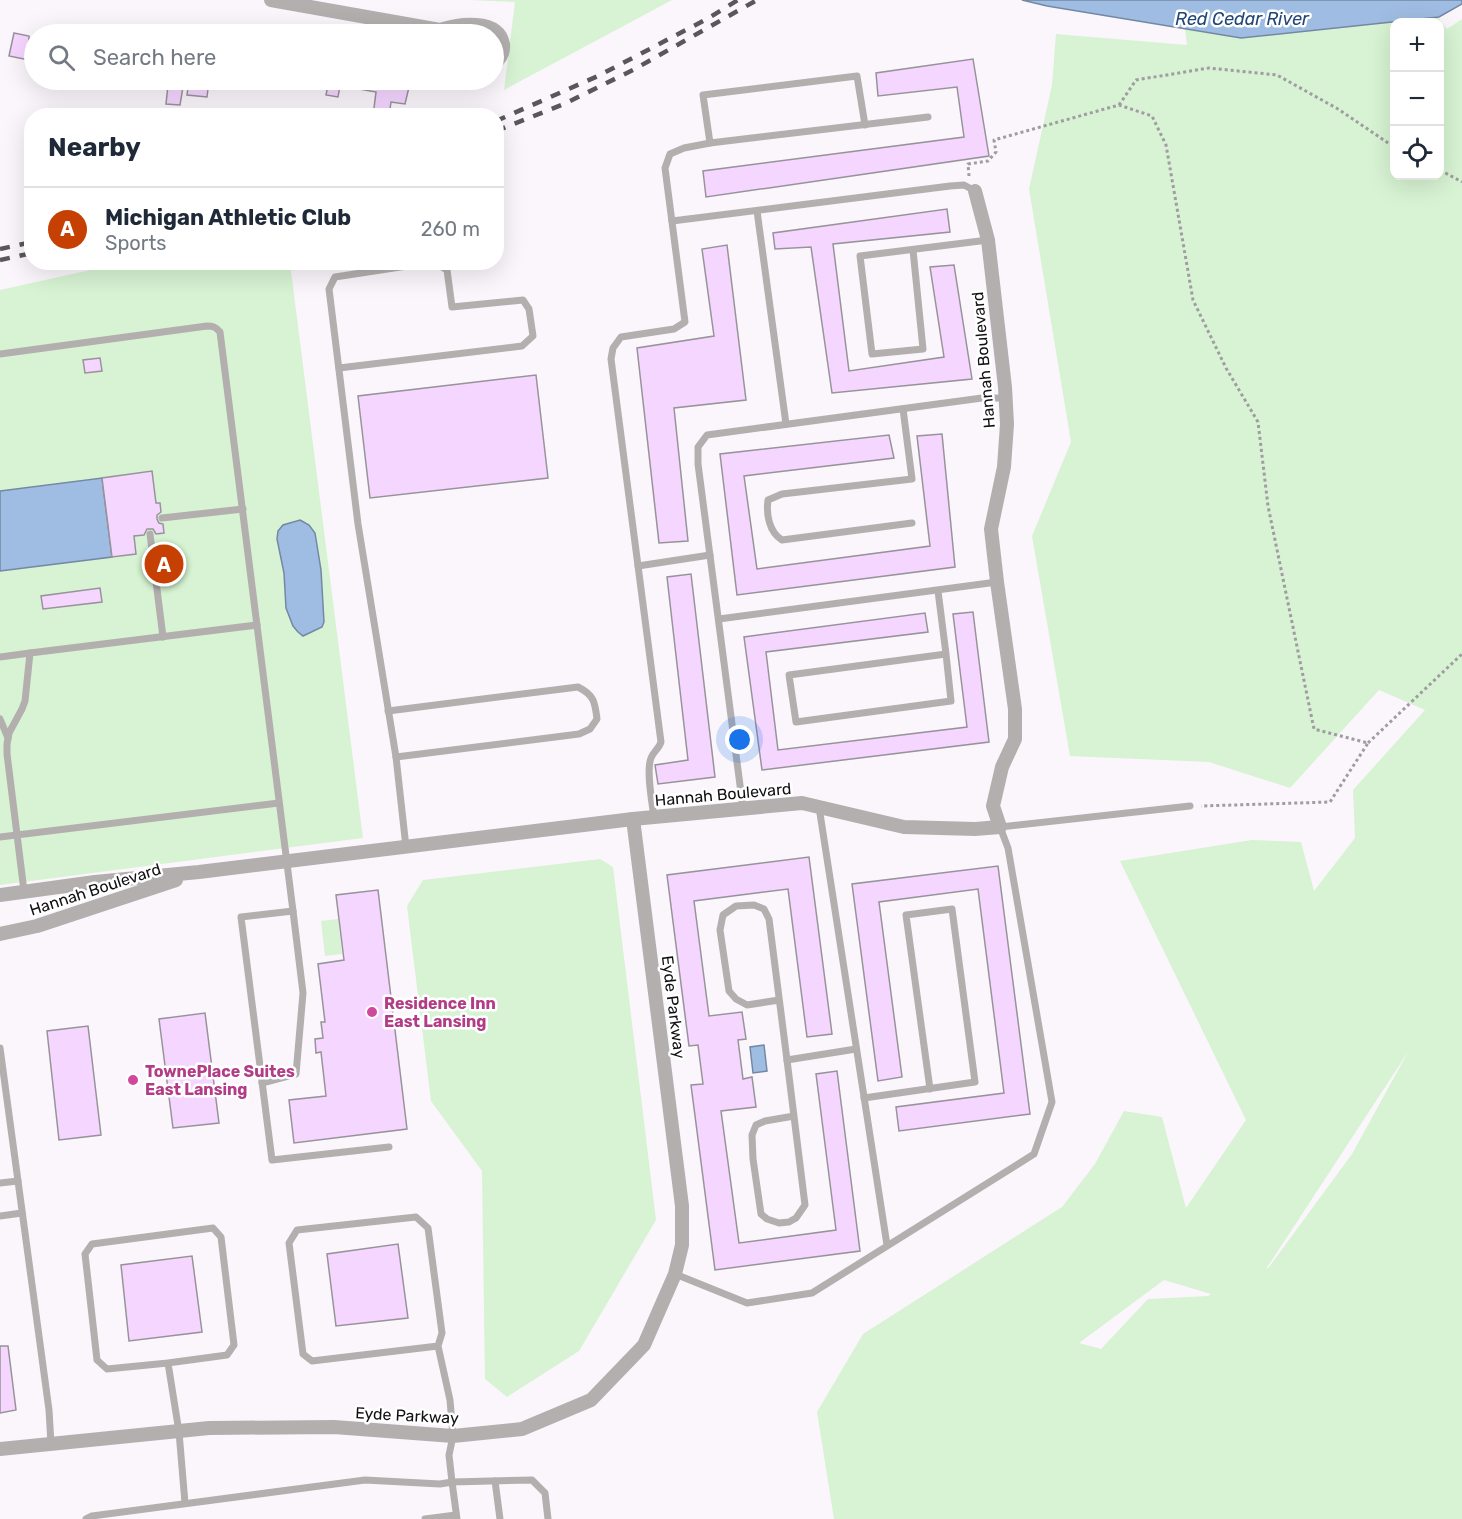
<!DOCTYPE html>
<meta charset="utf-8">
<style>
:root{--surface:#fff;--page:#f2f2f3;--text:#1f2937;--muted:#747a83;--line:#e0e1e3;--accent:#c64004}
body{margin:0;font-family:Rubik,sans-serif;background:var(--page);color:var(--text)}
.controls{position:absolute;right:18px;top:18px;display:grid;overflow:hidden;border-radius:12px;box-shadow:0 6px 24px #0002}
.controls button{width:54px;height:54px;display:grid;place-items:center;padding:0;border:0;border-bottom:2px solid var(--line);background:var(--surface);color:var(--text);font:30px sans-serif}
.you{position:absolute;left:740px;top:740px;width:21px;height:21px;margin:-15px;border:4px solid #fff;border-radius:50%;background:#1a73e8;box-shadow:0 0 0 9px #1a73e833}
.badge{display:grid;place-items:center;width:39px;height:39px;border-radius:50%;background:var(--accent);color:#fff;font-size:20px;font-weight:700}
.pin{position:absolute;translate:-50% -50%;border:3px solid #fff;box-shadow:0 2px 6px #0006}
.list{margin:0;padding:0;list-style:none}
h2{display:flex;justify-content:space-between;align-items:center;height:78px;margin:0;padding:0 24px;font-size:26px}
h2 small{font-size:20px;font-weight:400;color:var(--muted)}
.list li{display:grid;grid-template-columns:39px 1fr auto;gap:18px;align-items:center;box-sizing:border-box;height:84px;padding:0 24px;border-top:2px solid var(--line)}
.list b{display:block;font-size:22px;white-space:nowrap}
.list p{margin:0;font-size:20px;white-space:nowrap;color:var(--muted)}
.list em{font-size:20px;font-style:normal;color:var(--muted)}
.icon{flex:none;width:33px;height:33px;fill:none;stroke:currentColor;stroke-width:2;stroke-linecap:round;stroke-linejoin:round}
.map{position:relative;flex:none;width:1462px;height:1519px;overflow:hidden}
.search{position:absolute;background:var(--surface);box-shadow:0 6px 24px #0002;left:24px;top:24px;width:480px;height:66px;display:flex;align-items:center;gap:15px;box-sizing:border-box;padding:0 21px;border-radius:33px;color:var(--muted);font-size:22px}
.panel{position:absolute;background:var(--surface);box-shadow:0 6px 24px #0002;left:24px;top:108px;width:480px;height:162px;border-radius:24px}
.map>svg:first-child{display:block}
.green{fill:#d7f3d3;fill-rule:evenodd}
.water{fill:#9fbce2;stroke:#7488a4;stroke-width:1.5}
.building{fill:#f5d6ff;stroke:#98939a;stroke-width:1.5}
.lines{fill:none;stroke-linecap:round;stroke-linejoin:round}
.path{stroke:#a09ca1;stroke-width:3;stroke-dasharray:3 3;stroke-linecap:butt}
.lane{stroke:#b3afaf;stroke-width:7}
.street{stroke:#b3afaf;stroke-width:14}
.rail{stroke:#59575a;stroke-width:4.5;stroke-dasharray:10 10;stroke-linecap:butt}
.hotel-dot{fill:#d1479c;stroke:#fff;stroke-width:2}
.labels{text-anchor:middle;stroke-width:5;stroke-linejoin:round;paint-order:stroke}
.street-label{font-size:16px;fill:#111012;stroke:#fff}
.hotel-label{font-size:16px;font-weight:bold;fill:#b23c85;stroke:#fff;text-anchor:start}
.water-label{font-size:18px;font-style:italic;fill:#214677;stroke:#fff}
</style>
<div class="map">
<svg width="1462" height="1519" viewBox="0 0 1462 1519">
<rect width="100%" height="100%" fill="#fbf6fc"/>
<g class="green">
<polygon points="468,0 672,0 504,90 515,2"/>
<path d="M1181 0H1424L1447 29 1462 19V1519H834L817 1412 863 1334 1062 1207 1095 1164 1124 1111 1162 1117 1186 1208 1246 1120 1120 861 1252 840 1301 842 1314 891 1355 838 1353 790 1425 710 1379 690 1290 788 1209 762 1070 756 1032 536 1071 442 1029 189 1052 85 1056 34 1187 45ZM1394 22H1440V176H1394ZM1408 1052 1352 1154 1269 1267 1266 1269ZM1164 1280 1211 1294 1208 1296 1148 1299 1101 1349 1079 1343Z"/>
<polygon points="122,263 290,263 363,838 0,885 0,290"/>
<polygon points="600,859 613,867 656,1220 579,1351 507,1397 485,1379 482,1171 431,1101 407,906 423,880"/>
<polygon points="338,919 342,954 325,956 321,921"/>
</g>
<g class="water">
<polygon points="1022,0 1462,0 1462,4 1439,17 1241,38 1047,6"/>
<polygon points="102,478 112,557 0,571 0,491"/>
<polygon points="300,520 309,525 315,533 321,570 324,622 322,627 303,636 298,632 293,626 286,608 284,573 277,539 278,531 283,525"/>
<polygon points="764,1045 767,1071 753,1073 750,1047"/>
</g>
<g class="building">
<polygon points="14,33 29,36 29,40 34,41 34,61 9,56"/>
<polygon points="973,59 989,156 706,197 703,171 964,137 957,87 878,96 876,73"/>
<polygon points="189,80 209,80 207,97 187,95"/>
<polygon points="329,80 341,81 338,97 326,95"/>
<polygon points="343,80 409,80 408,83 410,83 405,104 391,102 389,116 373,116 376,92 342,86"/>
<polygon points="168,85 183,87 180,105 166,104"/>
<polygon points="947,209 950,232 833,244 849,371 944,357 930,267 954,265 972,379 832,393 811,247 775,249 773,233"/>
<polygon points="727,245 746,400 674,408 688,541 659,543 637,348 714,336 702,249"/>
<polygon points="100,358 102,371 85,373 83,360"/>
<polygon points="536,375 548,478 370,498 358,396"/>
<polygon points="942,434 955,567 737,595 720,454 889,435 894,458 744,476 757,569 930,546 917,436"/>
<polygon points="152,471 156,503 160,503 161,512 157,515 157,519 159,523 163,524 164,533 156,534 153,529 147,529 144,535 134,536 136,554 112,557 102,478"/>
<polygon points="691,574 715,777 658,784 655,765 688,760 667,577"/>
<polygon points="100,588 102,602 43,609 41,596"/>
<polygon points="973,612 989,742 762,770 744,637 925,613 928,632 766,652 778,750 967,727 953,614"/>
<polygon points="809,857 832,1034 807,1037 788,889 694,901 709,1016 742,1012 746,1039 738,1040 743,1079 752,1077 756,1107 721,1111 739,1243 836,1230 816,1074 837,1071 860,1251 715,1270 691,1085 703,1084 698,1045 689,1046 667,875"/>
<polygon points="998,866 1030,1114 899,1131 896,1107 1004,1093 978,889 879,902 902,1077 878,1081 852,884"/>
<polygon points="378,890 407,1129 294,1143 289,1100 326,1096 321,1052 316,1053 315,1039 323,1038 321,1022 325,1022 318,964 344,960 336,895"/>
<polygon points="205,1013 219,1123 173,1128 159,1019"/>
<polygon points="88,1026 101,1135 59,1140 47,1031"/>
<polygon points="398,1244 408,1318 336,1326 327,1254"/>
<polygon points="192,1256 202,1332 129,1341 121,1265"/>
<polygon points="0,1346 8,1346 16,1410 0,1413"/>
</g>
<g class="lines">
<g class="path">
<polyline points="1119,105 1136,80 1209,68 1277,75 1338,109 1394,147"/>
<polyline points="1440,170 1462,182"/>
<polyline points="969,176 968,164 988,161 996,152 994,140 1119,105 1152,116 1166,145 1193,300 1226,368 1258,422 1268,506 1314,729 1368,743 1330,802 1201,806"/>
<polyline points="1368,743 1462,654"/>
</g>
<g class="lane">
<polyline points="710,143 703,95 857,76 865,125"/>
<polyline points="757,211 786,424"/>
<polyline points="672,221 950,186 964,185 975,191"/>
<polyline points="913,250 923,349 872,354 860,256 988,240"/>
<path d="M0 354 207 326C213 326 216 327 220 332L293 911 241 917 272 1160 389 1147"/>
<polyline points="339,368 522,346 533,336 529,309 523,300 452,307 447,270 434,262"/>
<path d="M903 409 912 479 782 494 768 500C766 514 769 532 782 540L912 523"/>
<polyline points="162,518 243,509"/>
<polyline points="150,534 163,637"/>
<polyline points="638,566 710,555"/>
<polyline points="938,591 946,654 789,675 796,722 951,701 946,654"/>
<polyline points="719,619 997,582"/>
<polyline points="0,657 30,653"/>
<path d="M388 711 578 687C594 695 595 702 597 719L590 729 579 734 396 757"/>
<polyline points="0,719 8,738"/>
<polyline points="819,807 887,1245"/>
<polyline points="743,808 698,464 698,447 707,435 982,398 1005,398"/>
<path d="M654 817C652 803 646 770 651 758 653 752 659 749 661 742L611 359 613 348 621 337 674 329 685 322 665 168 670 154 684 148 710 143 928 117"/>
<polyline points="0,837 279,803"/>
<polyline points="406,847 396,757 358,524 329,289 335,277 433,262"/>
<polyline points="24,891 7,754 7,744 9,733 22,709 25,701 30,653 257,625"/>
<polyline points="779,1000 747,1005 736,999 729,991 720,930 723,915 736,906 754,905 764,909 769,919 787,1060 856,1049"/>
<polyline points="0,1048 49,1410 51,1444"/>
<polyline points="787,1060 805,1205 796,1218 789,1222 779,1223 767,1219 761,1214 753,1159 752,1135 756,1125 765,1121 794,1116"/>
<polyline points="262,1083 296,1074 303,993 293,911"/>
<polyline points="864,1098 975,1082 952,909 906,915 930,1089"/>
<polyline points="0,1183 18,1181"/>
<polyline points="0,1216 22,1213"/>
<polyline points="675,1274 747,1303 812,1293 1034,1154 1052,1102 1008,848 1000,827 1190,806"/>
<polyline points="438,1346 312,1361 303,1354 289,1243 297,1230 416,1217 428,1228 442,1333 438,1346 450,1400 453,1436 449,1455 452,1482 532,1480 545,1493 548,1519"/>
<polyline points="168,1363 107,1369 97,1360 85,1254 92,1244 213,1228 221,1237 234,1345 227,1355 168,1363 179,1432 185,1503"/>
<polyline points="495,1481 500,1519"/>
<polyline points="86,1519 92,1516 365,1480 440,1484 452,1482 457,1519"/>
<polyline points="425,1519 456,1515"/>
</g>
<g class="street">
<path d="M271 0 440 30C458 24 498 18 503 44 504 53 500 59 494 64"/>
<polyline points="0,895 95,882 199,872 633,819 802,803 904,827 975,829 1000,827 993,806 1002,767 1015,739 1015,709 997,582 991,529 1004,467 1007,424 1005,387 988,240 975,191"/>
<polyline points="0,934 37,926 176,880"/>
<polyline points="0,1449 209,1428 334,1427 453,1436 522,1429 591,1400 644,1345 675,1274 682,1245 682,1206 633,819"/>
</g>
<g class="rail">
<polyline points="496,121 598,76 707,19 738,0"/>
<polyline points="496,131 564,104 633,70 757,0"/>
<polyline points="0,249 32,242"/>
<polyline points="0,260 32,253"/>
</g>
</g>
<g class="hotel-dot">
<circle cx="372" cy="1012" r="6"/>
<circle cx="133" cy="1080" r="6"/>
</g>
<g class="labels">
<g class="street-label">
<text transform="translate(983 360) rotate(-95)" y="6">Hannah Boulevard</text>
<text transform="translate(723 794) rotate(-5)" y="6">Hannah Boulevard</text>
<text transform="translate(95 889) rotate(-18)" y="6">Hannah Boulevard</text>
<text transform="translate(674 1007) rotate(83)" y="6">Eyde Parkway</text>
<text transform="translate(407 1415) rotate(3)" y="6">Eyde Parkway</text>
</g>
<g class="hotel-label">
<text x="384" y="1009">Residence Inn<tspan x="384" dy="18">East Lansing</tspan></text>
<text x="145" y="1077">TownePlace Suites<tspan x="145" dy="18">East Lansing</tspan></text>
</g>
<g class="water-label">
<text x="1242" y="25">Red Cedar River</text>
</g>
</g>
</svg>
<div class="controls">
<button>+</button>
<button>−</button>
<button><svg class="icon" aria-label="locate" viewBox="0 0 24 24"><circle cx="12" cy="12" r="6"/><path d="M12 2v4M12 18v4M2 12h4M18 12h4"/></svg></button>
</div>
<div class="you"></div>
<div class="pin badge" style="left:164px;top:564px">A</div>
<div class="search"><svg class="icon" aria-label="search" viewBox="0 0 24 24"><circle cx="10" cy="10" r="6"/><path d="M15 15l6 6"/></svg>Search here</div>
<section class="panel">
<h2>Nearby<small></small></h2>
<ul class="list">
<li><span class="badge">A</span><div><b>Michigan Athletic Club</b><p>Sports</p></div><em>260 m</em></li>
</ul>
</section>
</div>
